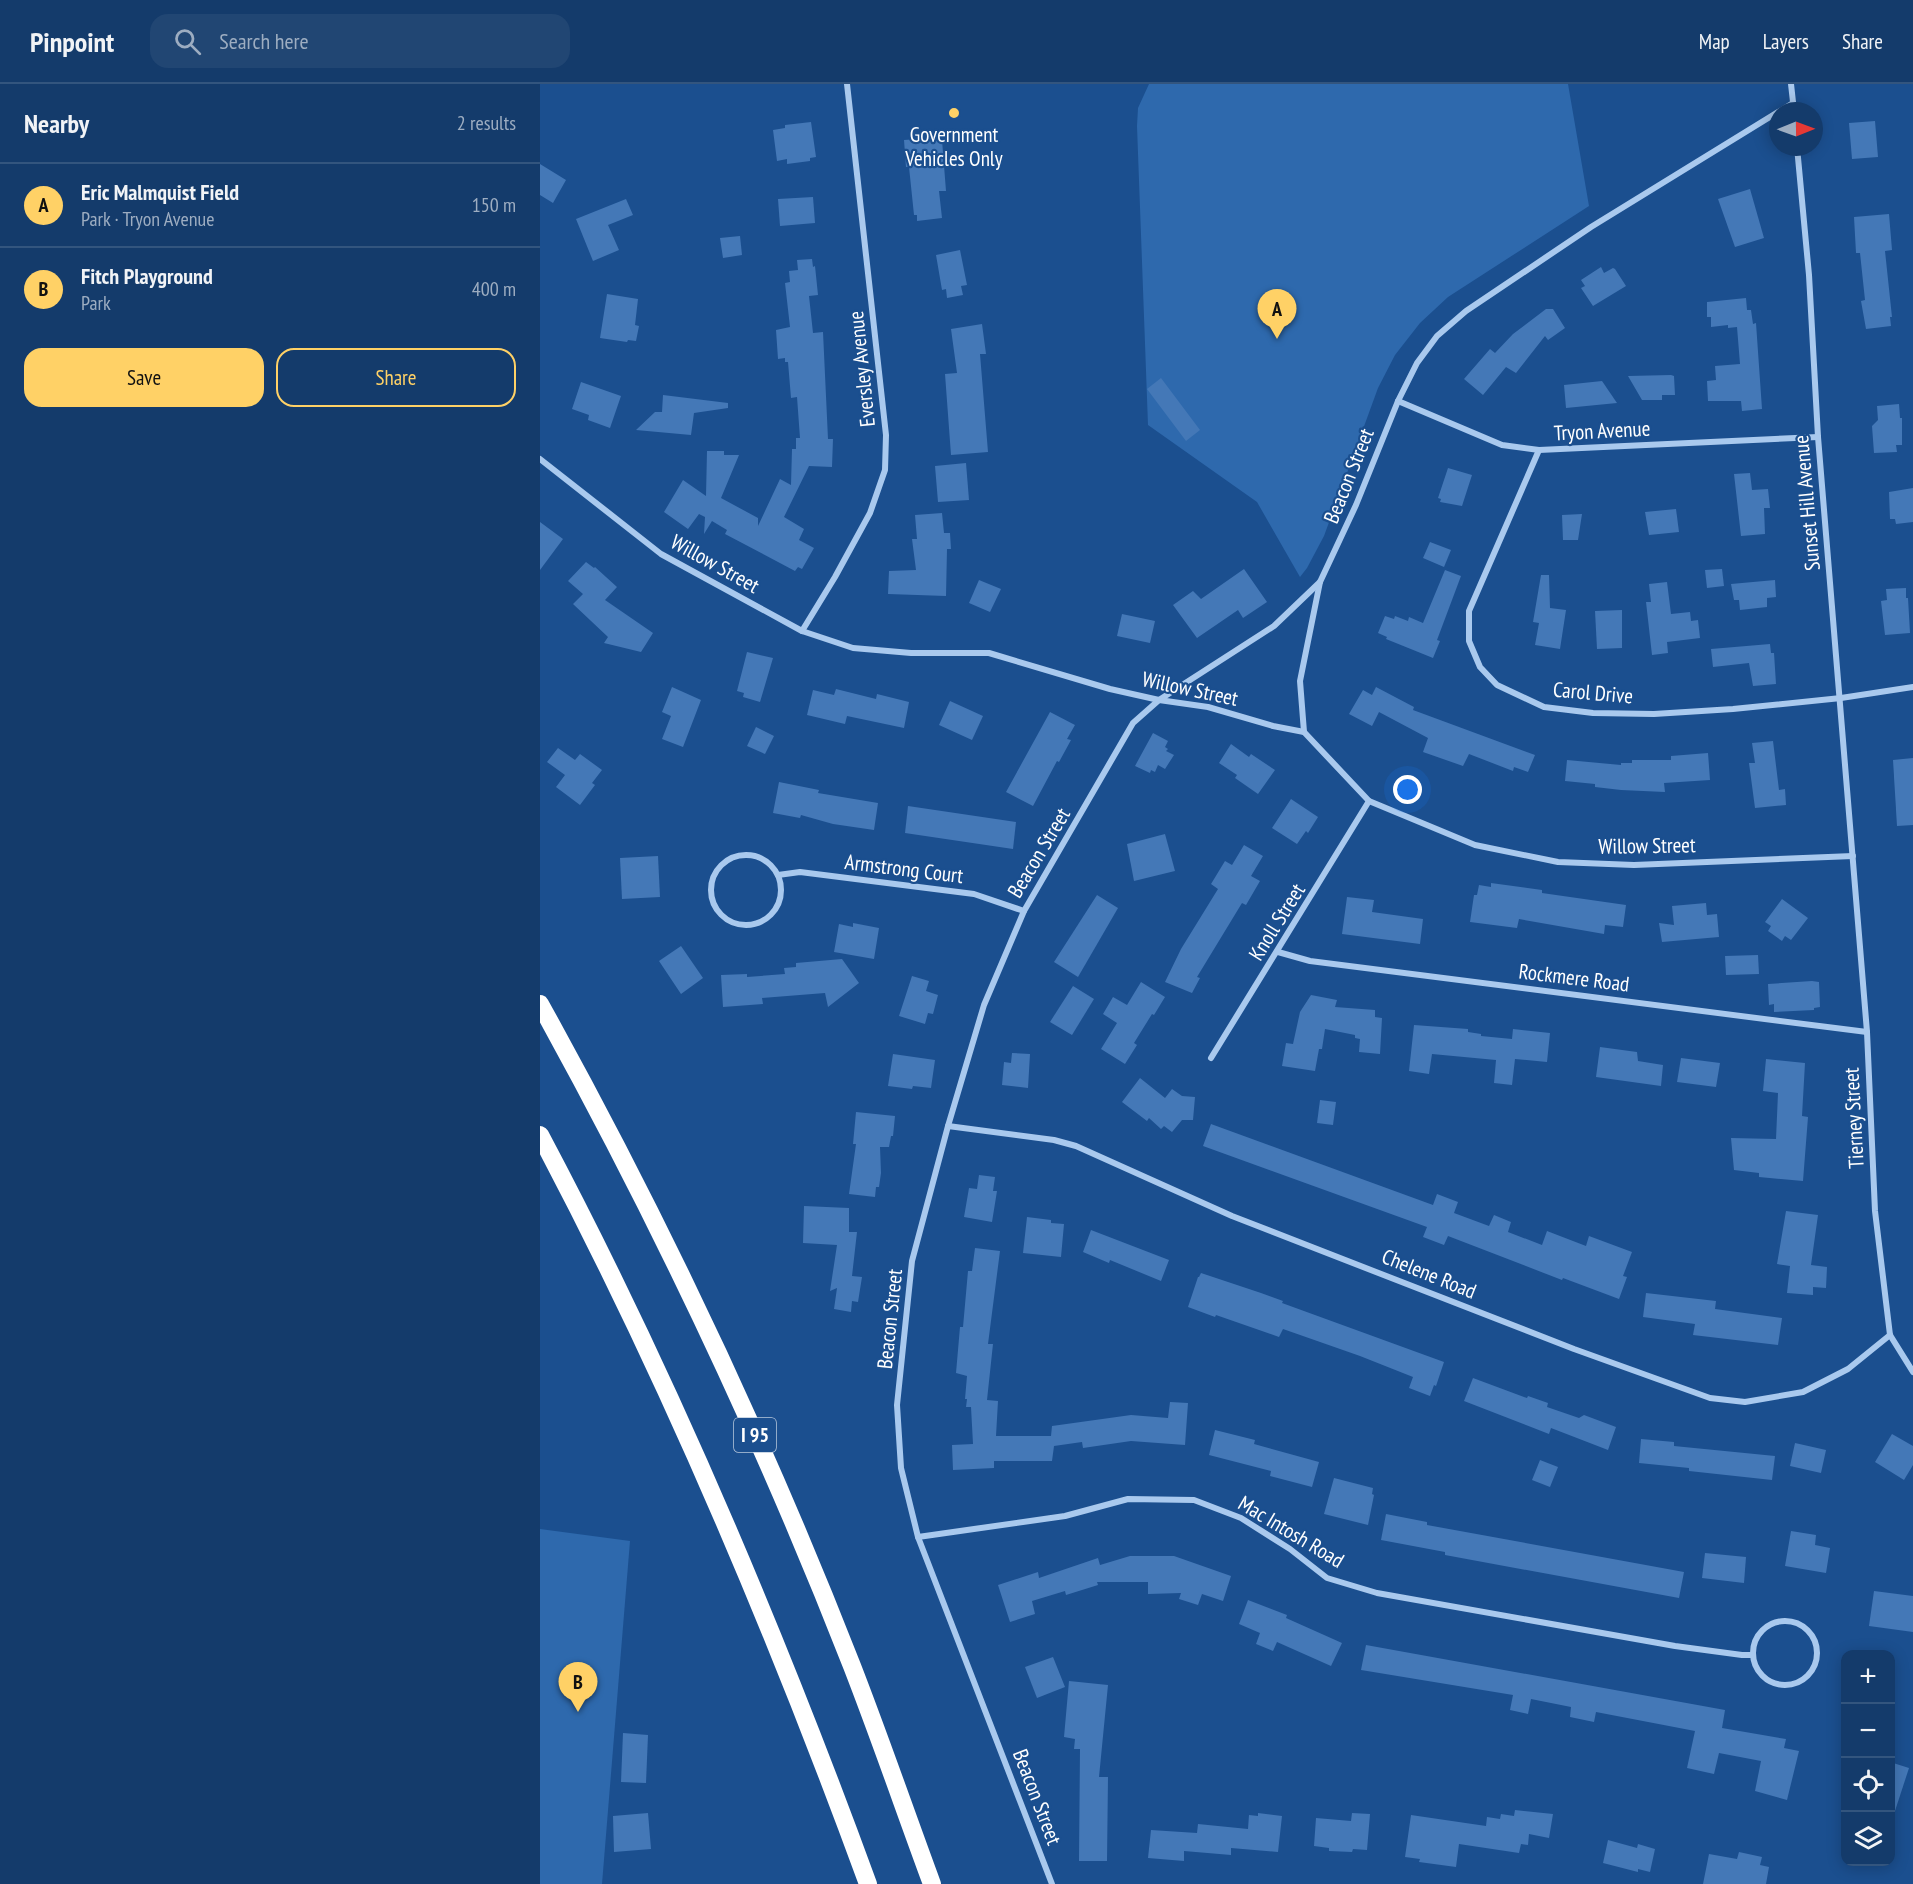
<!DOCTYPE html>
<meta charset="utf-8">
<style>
:root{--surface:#143b6b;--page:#214673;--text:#f1f3f6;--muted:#9dadc1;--line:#33557e;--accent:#ffd166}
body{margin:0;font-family:"PT Sans Narrow",sans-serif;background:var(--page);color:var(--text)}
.controls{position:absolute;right:18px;bottom:18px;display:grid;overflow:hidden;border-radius:12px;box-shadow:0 3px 15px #0003}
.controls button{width:54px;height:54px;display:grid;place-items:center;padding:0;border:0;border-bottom:2px solid var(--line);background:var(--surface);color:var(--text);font:30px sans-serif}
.compass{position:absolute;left:1229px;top:18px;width:54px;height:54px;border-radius:50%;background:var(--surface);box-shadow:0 3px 15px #0003;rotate:89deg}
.you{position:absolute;left:868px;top:706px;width:21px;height:21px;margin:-15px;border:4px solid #fff;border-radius:50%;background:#1a73e8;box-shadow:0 0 0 9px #1a73e833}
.badge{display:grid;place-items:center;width:39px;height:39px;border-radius:50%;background:var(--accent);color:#111;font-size:20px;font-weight:700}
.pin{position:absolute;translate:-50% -50px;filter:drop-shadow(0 2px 3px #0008)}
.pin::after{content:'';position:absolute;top:32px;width:21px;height:18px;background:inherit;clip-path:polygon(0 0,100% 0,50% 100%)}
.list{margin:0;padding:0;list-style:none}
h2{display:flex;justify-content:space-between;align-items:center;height:78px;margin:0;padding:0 24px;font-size:26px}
h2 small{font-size:20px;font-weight:400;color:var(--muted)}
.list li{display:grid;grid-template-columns:39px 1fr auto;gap:18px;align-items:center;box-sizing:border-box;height:84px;padding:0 24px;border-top:2px solid var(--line)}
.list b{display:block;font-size:22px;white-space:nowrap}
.list p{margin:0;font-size:20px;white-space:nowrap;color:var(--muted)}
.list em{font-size:20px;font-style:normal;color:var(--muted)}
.actions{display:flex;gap:12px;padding:18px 24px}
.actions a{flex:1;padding:14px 0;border:2px solid var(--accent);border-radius:18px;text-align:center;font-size:21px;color:var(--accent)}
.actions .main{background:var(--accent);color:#111}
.icon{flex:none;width:33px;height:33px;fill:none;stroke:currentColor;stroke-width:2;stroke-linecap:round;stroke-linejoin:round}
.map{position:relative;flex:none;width:1373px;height:1800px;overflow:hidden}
header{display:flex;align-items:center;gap:36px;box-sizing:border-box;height:84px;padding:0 30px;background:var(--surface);border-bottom:2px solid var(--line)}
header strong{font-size:28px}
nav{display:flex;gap:33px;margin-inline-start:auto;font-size:21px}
.search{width:420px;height:54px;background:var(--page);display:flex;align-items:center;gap:15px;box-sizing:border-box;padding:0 21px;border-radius:18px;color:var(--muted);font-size:22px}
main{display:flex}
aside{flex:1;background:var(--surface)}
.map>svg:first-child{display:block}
.green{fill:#2e69ad}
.building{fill:#4478b7}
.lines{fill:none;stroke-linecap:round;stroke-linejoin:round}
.street{stroke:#a9c9ee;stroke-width:6}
.highway{stroke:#fff;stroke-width:18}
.poi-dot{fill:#ffd166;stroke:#1b4f8f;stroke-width:2}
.labels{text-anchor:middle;stroke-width:4.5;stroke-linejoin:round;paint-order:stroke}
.shield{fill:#1b4f8f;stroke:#bbcadd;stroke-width:1.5}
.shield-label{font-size:20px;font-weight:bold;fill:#fff}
.poi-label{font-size:21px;fill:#fff;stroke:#1b4f8f}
.street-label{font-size:21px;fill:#fff;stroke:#1b4f8f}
</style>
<header>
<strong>Pinpoint</strong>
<div class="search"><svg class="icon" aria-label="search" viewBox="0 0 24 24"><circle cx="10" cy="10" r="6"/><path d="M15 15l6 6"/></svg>Search here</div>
<nav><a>Map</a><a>Layers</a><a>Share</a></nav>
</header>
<main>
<aside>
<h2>Nearby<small>2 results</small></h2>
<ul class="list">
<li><span class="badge">A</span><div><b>Eric Malmquist Field</b><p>Park · Tryon Avenue</p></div><em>150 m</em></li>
<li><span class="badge">B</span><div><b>Fitch Playground</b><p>Park</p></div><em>400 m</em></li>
</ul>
<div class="actions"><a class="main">Save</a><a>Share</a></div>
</aside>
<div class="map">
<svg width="1373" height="1800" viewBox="0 0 1373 1800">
<rect width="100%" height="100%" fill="#1b4f8f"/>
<g class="green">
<polygon points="609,0 1028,0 1049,122 908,213 880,239 855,271 838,304 784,452 767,484 760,493 717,418 608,341 597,42 598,24"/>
<polygon points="0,1445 90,1457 62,1800 0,1800"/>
</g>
<g class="building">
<polygon points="1335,37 1338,73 1312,75 1309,39"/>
<polygon points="271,38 276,73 270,74 270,77 247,80 247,75 237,77 233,46 245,44 245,41"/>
<polygon points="394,54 394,57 402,56 406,107 399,107 402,134 377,137 377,131 374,131 369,83 366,83 364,56"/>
<polygon points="0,80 26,96 13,119 0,111"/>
<polygon points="1210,105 1224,154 1195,163 1178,115"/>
<polygon points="273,113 275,139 240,142 238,115"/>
<polygon points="86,115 93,131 68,141 79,166 53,177 36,135"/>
<polygon points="1349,130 1352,166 1345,167 1352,233 1350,233 1351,242 1326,245 1321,217 1325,216 1320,169 1316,169 1314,133"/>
<polygon points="200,152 202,171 183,174 180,154"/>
<polygon points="420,166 427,201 421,202 423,211 407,214 406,205 402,206 396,171"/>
<polygon points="272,175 273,183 275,182 278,211 269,212 273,249 283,248 288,355 293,355 292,383 269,382 244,433 264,445 259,456 274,464 262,485 258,483 255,487 185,450 187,446 172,437 164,450 165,433 159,430 148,445 124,428 143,396 166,412 167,367 184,367 184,371 199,371 181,414 218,434 218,442 240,395 251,401 252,365 256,365 256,354 260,354 257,313 251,314 248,278 245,278 245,274 238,275 236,246 250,243 245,199 250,198 249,187 258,186 257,176"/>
<polygon points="1061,183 1064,189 1073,184 1075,185 1086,202 1053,222 1041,204 1045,202 1041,196"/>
<polygon points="67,210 98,215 95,241 99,242 96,257 88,256 87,258 60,254"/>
<polygon points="1206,214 1207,226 1211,226 1213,240 1216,239 1222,325 1202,327 1201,317 1168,317 1167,297 1176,296 1175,282 1200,280 1197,243 1188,244 1188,241 1171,243 1171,233 1167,233 1167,218"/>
<polygon points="1006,225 1013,225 1025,244 1008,256 1005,252 976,289 966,283 943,311 924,295 950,265 955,269 973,250"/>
<polygon points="442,240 446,270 440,270 448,368 411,371 405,290 417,289 411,245"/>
<polygon points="1131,291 1134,292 1135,311 1122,311 1122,316 1102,316 1088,292"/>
<polygon points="621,294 660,346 646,357 607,305"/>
<polygon points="1062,297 1077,319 1026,324 1024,301"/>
<polygon points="41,298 81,312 70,344 48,336 49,331 32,325"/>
<polygon points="123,311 188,319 188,324 154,329 151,351 96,346 115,328 122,328"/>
<polygon points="1359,320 1360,334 1362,334 1362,361 1356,361 1357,368 1334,369 1332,342 1338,336 1337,322"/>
<polygon points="426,379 429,416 398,418 395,382"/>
<polygon points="908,384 932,391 922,422 900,418 901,415 898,414"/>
<polygon points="1210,389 1212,406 1228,405 1230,424 1224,424 1225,450 1201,452 1194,390"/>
<polygon points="1373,404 1373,438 1356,440 1355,435 1350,435 1349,408"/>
<polygon points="1136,425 1139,448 1109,451 1105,428"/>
<polygon points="402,429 404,449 410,449 411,465 407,465 406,512 348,510 349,487 376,486 372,455 377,455 375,431"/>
<polygon points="1042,430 1038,456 1023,456 1022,431"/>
<polygon points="0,438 23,455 0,486"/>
<polygon points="890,458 911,466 904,483 883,474"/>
<polygon points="46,478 54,484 55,483 77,503 65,516 113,549 101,568 64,559 68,553 33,520 43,510 28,497"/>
<polygon points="704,485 727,518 703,534 698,526 657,554 633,521 653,507 661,515"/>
<polygon points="1182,485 1184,502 1167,504 1165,486"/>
<polygon points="905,486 921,492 897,556 900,557 893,574 846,555 847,553 838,549 845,532 854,535 855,532 868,537 869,533 883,539"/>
<polygon points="1001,491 1009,491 1010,524 1026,526 1020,565 995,561 999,539 993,538"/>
<polygon points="439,496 461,505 450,528 429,519"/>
<polygon points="1235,496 1236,513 1227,514 1227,523 1200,526 1199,516 1194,516 1191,500"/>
<polygon points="1127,498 1131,530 1150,528 1151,537 1158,536 1160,554 1127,558 1128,569 1112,571 1106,518 1111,518 1109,500"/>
<polygon points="1366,504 1366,514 1368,514 1370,549 1345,551 1341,517 1347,516 1346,505"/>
<polygon points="1082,526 1082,564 1057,565 1055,527"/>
<polygon points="582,530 615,537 610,559 577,552"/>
<polygon points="1230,560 1231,569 1234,569 1236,600 1213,602 1209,579 1173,583 1171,565"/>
<polygon points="207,568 233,574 220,618 203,613 204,609 197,607"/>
<polygon points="132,603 161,616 143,663 122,655 131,632 122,628"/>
<polygon points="836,603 874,623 873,626 995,671 988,688 974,683 973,687 929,670 923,682 883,668 888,654 839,628 832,642 809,630 823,606 832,611"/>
<polygon points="296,605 336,615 337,610 369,618 364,644 307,632 305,640 267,631 273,606 294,611"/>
<polygon points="410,617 443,632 432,656 399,641"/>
<polygon points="510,628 535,641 527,655 531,656 519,678 517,677 493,722 466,708"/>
<polygon points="216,643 234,652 225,670 207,662"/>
<polygon points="613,649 628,657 625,663 628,665 626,667 634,671 625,685 618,681 615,688 611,686 610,689 595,682"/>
<polygon points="1233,657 1239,706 1245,705 1246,721 1215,724 1209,679 1215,679 1212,659"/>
<polygon points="691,660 709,673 711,670 735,686 718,710 695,694 697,691 679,679"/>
<polygon points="18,664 35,676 40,670 62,686 52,699 55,701 40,721 16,703 25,691 7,678"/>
<polygon points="1168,669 1170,696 1124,699 1125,708 1081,706 1055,703 1055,700 1025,697 1027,676 1081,681 1081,679 1092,679 1092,676 1131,676 1131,672"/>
<polygon points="1373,674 1373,741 1357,742 1353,676"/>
<polygon points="239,698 279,706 278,709 338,719 334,746 293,740 261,731 260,734 233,729"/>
<polygon points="751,715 778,733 768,749 766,747 757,760 732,744"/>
<polygon points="368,722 476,738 473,765 365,749"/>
<polygon points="625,750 635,787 594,797 587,760"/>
<polygon points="704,761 723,772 711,792 720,797 706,821 702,819 657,893 660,894 652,909 625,898 641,865 678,805 671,800 685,777 692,781"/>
<polygon points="118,772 120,813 82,815 80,774"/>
<polygon points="951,799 1002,806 1002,809 1086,821 1083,843 1065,841 1064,850 979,835 977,844 930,838 934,811 937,811 939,801 951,803"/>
<polygon points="557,811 578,824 538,893 514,878"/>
<polygon points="807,813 834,816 832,828 883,835 880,860 802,850"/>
<polygon points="1242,815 1268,834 1251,856 1245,852 1242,857 1228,847 1231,842 1225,838"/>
<polygon points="1166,819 1167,831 1177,830 1179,853 1122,858 1119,839 1134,841 1132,822"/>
<polygon points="313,839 339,844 334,875 294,868 299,840 313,843"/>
<polygon points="141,862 163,894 141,910 119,877"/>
<polygon points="1218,871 1219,890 1186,891 1185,872"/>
<polygon points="302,875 319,899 288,923 285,909 222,914 223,920 183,923 181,891 207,890 207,893 245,890 244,884 256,883 256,879"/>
<polygon points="372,892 389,897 386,907 398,911 393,930 388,929 385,940 359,932"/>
<polygon points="1272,897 1279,898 1280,923 1274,924 1274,926 1234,928 1234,920 1229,921 1228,900"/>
<polygon points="601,898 625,913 614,931 612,930 594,959 597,961 585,980 561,965 577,939 563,930 573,913 587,921"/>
<polygon points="533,902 554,915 532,951 510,938"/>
<polygon points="771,911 797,916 795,923 835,926 835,933 842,934 840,970 819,968 820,955 815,954 815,951 785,945 782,965 779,965 775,987 742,982 746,959 753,960 760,928"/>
<polygon points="874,941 928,945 928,948 941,950 941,952 972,955 973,945 1010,949 1007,978 975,975 972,1001 954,999 956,976 892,970 889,990 869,987"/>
<polygon points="1060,963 1097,968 1098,977 1123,981 1121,1002 1056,993"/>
<polygon points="472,969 490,970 488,1004 462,1001 464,978 471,979"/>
<polygon points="353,970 395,976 391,1004 373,1002 372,1005 348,1002"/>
<polygon points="1141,974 1180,979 1176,1003 1137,998"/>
<polygon points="1226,975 1265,979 1262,1032 1268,1033 1263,1097 1219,1093 1219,1089 1194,1086 1191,1054 1236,1055 1238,1009 1223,1007"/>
<polygon points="600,994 625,1014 632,1005 642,1012 655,1013 653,1036 642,1036 632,1048 624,1042 621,1045 609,1034 607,1037 582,1018"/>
<polygon points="780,1016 796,1018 793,1041 777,1039"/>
<polygon points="316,1028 355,1032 353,1052 351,1052 349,1063 340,1063 341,1089 339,1103 336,1103 335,1113 309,1110 316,1060 313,1060"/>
<polygon points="671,1040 893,1121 897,1110 918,1118 914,1129 949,1142 954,1131 971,1138 968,1148 1002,1161 1007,1147 1046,1162 1049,1152 1092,1168 1083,1192 1087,1193 1079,1215 1023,1194 1022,1196 908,1152 904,1161 883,1153 887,1143 663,1062"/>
<polygon points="439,1091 455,1093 453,1107 457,1107 452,1138 424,1133 429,1104 437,1105"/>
<polygon points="264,1122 309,1124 309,1148 317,1148 312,1192 322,1193 318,1218 312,1217 311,1228 294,1225 297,1204 290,1207 297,1161 263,1159"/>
<polygon points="1246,1127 1278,1131 1271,1181 1287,1183 1286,1204 1273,1203 1273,1211 1247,1209 1250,1182 1237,1180"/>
<polygon points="487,1133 511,1136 511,1139 524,1140 521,1173 483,1169"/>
<polygon points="551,1146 629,1176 621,1197 570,1176 569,1179 543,1168"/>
<polygon points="435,1164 460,1167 448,1260 453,1260 447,1316 458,1317 456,1352 511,1352 512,1342 591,1331 628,1334 630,1318 648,1319 645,1361 591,1357 543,1364 542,1358 514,1362 512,1377 454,1377 454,1384 413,1386 412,1361 433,1360 431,1323 426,1323 427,1315 425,1315 427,1292 416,1289 420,1243 423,1243 428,1187 432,1187"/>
<polygon points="661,1189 721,1209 743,1217 742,1219 904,1278 896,1302 894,1301 890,1312 869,1304 873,1293 820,1272 743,1245 739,1253 676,1231 675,1233 648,1223 658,1193 659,1193"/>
<polygon points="1106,1209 1176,1217 1175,1225 1242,1234 1238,1261 1153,1251 1155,1240 1103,1233"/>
<polygon points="933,1294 987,1314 988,1312 1008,1319 1007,1323 1039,1334 1044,1331 1076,1343 1068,1366 1011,1344 1009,1350 924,1317"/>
<polygon points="675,1346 715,1356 714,1360 779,1378 772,1403 730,1392 731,1387 669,1371"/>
<polygon points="1352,1350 1373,1362 1373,1381 1364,1396 1335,1378"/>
<polygon points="1101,1355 1134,1358 1134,1362 1235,1372 1232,1396 1149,1387 1149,1384 1099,1379"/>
<polygon points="1255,1359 1286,1366 1281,1389 1250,1382"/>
<polygon points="1000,1376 1018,1383 1010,1403 992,1396"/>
<polygon points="794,1394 833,1404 832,1410 834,1411 828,1441 784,1430"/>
<polygon points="846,1430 887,1438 887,1441 1144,1488 1139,1514 905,1471 905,1468 841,1456"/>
<polygon points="1251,1447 1276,1451 1275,1461 1290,1464 1286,1489 1245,1482"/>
<polygon points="1165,1469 1206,1473 1204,1499 1162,1494"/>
<polygon points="590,1472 634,1472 691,1492 683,1517 662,1510 658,1521 639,1515 641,1509 608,1510 608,1498 557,1498 558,1501 526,1511 525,1507 492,1517 495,1530 470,1538 458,1501 498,1488 499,1494 558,1474 560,1481"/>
<polygon points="1334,1507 1373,1512 1373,1548 1329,1542"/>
<polygon points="708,1516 747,1531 746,1534 802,1559 791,1582 737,1558 733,1567 716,1560 720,1549 699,1540"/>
<polygon points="826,1561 1185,1626 1182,1644 1246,1655 1244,1664 1259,1667 1247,1716 1215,1707 1221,1677 1179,1669 1174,1690 1147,1684 1155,1647 1056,1628 1054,1638 1030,1633 1031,1623 991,1615 988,1630 970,1626 973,1611 821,1586"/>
<polygon points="513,1573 525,1603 497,1614 485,1583"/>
<polygon points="529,1597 568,1601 559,1693 568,1693 567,1777 539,1777 540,1665 534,1665 535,1655 524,1653"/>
<polygon points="83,1649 108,1651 106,1699 81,1698"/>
<polygon points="1350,1678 1369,1684 1354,1730 1350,1730"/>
<polygon points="975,1726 1013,1730 1009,1754 989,1750 988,1761 981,1760 979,1769 919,1760 916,1783 879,1778 880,1775 865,1773 871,1731 946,1742 947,1733 960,1735 961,1730 974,1732"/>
<polygon points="108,1729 111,1765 74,1768 73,1732"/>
<polygon points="718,1729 742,1732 738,1768 691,1764 691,1771 644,1767 644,1777 608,1774 611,1746 657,1749 658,1740 708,1745 709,1731 718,1732"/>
<polygon points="812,1729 830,1730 827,1766 813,1765 812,1768 789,1767 789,1764 774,1762 776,1734 811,1737"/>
<polygon points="1068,1756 1097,1764 1098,1760 1115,1765 1110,1788 1098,1785 1098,1788 1063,1779"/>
<polygon points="1199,1768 1222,1773 1220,1781 1229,1783 1226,1800 1163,1800 1169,1770 1197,1775"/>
</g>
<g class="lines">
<g class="street">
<polyline points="1251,0 1254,27"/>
<polyline points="1240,27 1253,19"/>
<polyline points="1257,63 1269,191 1278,353 1327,948 1335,1127 1350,1251 1373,1288"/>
<polyline points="858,317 962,361 999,366 1278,353"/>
<polyline points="999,366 929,527 929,557 940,583 957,601 1004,623 1053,629 1114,630 1193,625 1301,614 1373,603"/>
<polyline points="0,375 121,470 262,547 313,564 371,569 449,569 570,605 619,616 668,623 733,642 764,648 829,717 935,761 1018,778 1094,781 1313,772"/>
<polyline points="262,547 295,493 330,429 345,386 346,351 307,0"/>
<polyline points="764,648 760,597 780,498"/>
<circle cx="206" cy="806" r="35"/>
<polyline points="238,791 260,788 434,810 484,827"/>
<polyline points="738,868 770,877 1327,948"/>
<polyline points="671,974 829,717"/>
<polyline points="408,1042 514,1056 536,1062 692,1132 1034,1265 1170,1314 1205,1318 1263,1308 1308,1285 1350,1251"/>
<polyline points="378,1453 525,1432 588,1415 654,1416 701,1434 750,1465 787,1494 837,1509 1135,1562 1202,1571 1213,1571"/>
<circle cx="1245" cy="1569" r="32"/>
<polyline points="512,1800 378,1453 361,1384 357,1321 372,1177 408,1042 444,921 484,827 593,639 619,616 734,542 780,498 816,421 858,317 877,279 897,252 926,227 1051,143 1238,28"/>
</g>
<g class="highway">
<path d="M0 920C118 1133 223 1354 312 1582 340 1654 365 1727 392 1800"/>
<path d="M0 1051C128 1292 234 1543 328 1800"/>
</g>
</g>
<circle class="poi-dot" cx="414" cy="29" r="6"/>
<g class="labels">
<rect class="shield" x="194" y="1334" width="42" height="34" rx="4.5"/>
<g class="shield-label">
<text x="215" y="1358">I 95</text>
</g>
<g class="poi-label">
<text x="414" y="58">Government<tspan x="414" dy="24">Vehicles Only</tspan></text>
</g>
<g class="street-label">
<text transform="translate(322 285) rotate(-96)" y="7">Eversley Avenue</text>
<text transform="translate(1062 347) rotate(-3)" y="7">Tryon Avenue</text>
<text transform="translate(809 392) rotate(-68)" y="7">Beacon Street</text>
<text transform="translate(1267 419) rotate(-95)" y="7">Sunset Hill Avenue</text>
<text transform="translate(175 480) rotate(29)" y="7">Willow Street</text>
<text transform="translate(650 605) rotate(12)" y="7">Willow Street</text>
<text transform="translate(1053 609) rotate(5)" y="7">Carol Drive</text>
<text transform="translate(1107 762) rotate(-1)" y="7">Willow Street</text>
<text transform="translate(499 769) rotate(-59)" y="7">Beacon Street</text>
<text transform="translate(364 785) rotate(7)" y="7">Armstrong Court</text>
<text transform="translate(737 838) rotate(-58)" y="7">Knoll Street</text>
<text transform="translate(1034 894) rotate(7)" y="7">Rockmere Road</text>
<text transform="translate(1314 1034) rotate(-93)" y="7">Tierney Street</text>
<text transform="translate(889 1190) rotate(22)" y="7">Chelene Road</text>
<text transform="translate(350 1235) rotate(-84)" y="7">Beacon Street</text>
<text transform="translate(751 1448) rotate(31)" y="7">Mac Intosh Road</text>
<text transform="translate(497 1713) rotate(69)" y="7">Beacon Street</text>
</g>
</g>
</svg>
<div class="controls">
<button>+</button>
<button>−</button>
<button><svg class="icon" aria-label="locate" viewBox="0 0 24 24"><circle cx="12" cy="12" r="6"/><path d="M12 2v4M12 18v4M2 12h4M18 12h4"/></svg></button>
<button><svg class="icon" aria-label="layers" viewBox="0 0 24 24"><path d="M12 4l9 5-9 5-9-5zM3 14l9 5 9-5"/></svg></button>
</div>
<svg class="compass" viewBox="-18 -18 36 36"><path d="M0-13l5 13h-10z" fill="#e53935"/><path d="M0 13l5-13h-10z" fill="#9dadc1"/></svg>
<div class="you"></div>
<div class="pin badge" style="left:737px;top:255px">A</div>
<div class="pin badge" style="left:38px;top:1628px">B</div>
</div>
</main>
